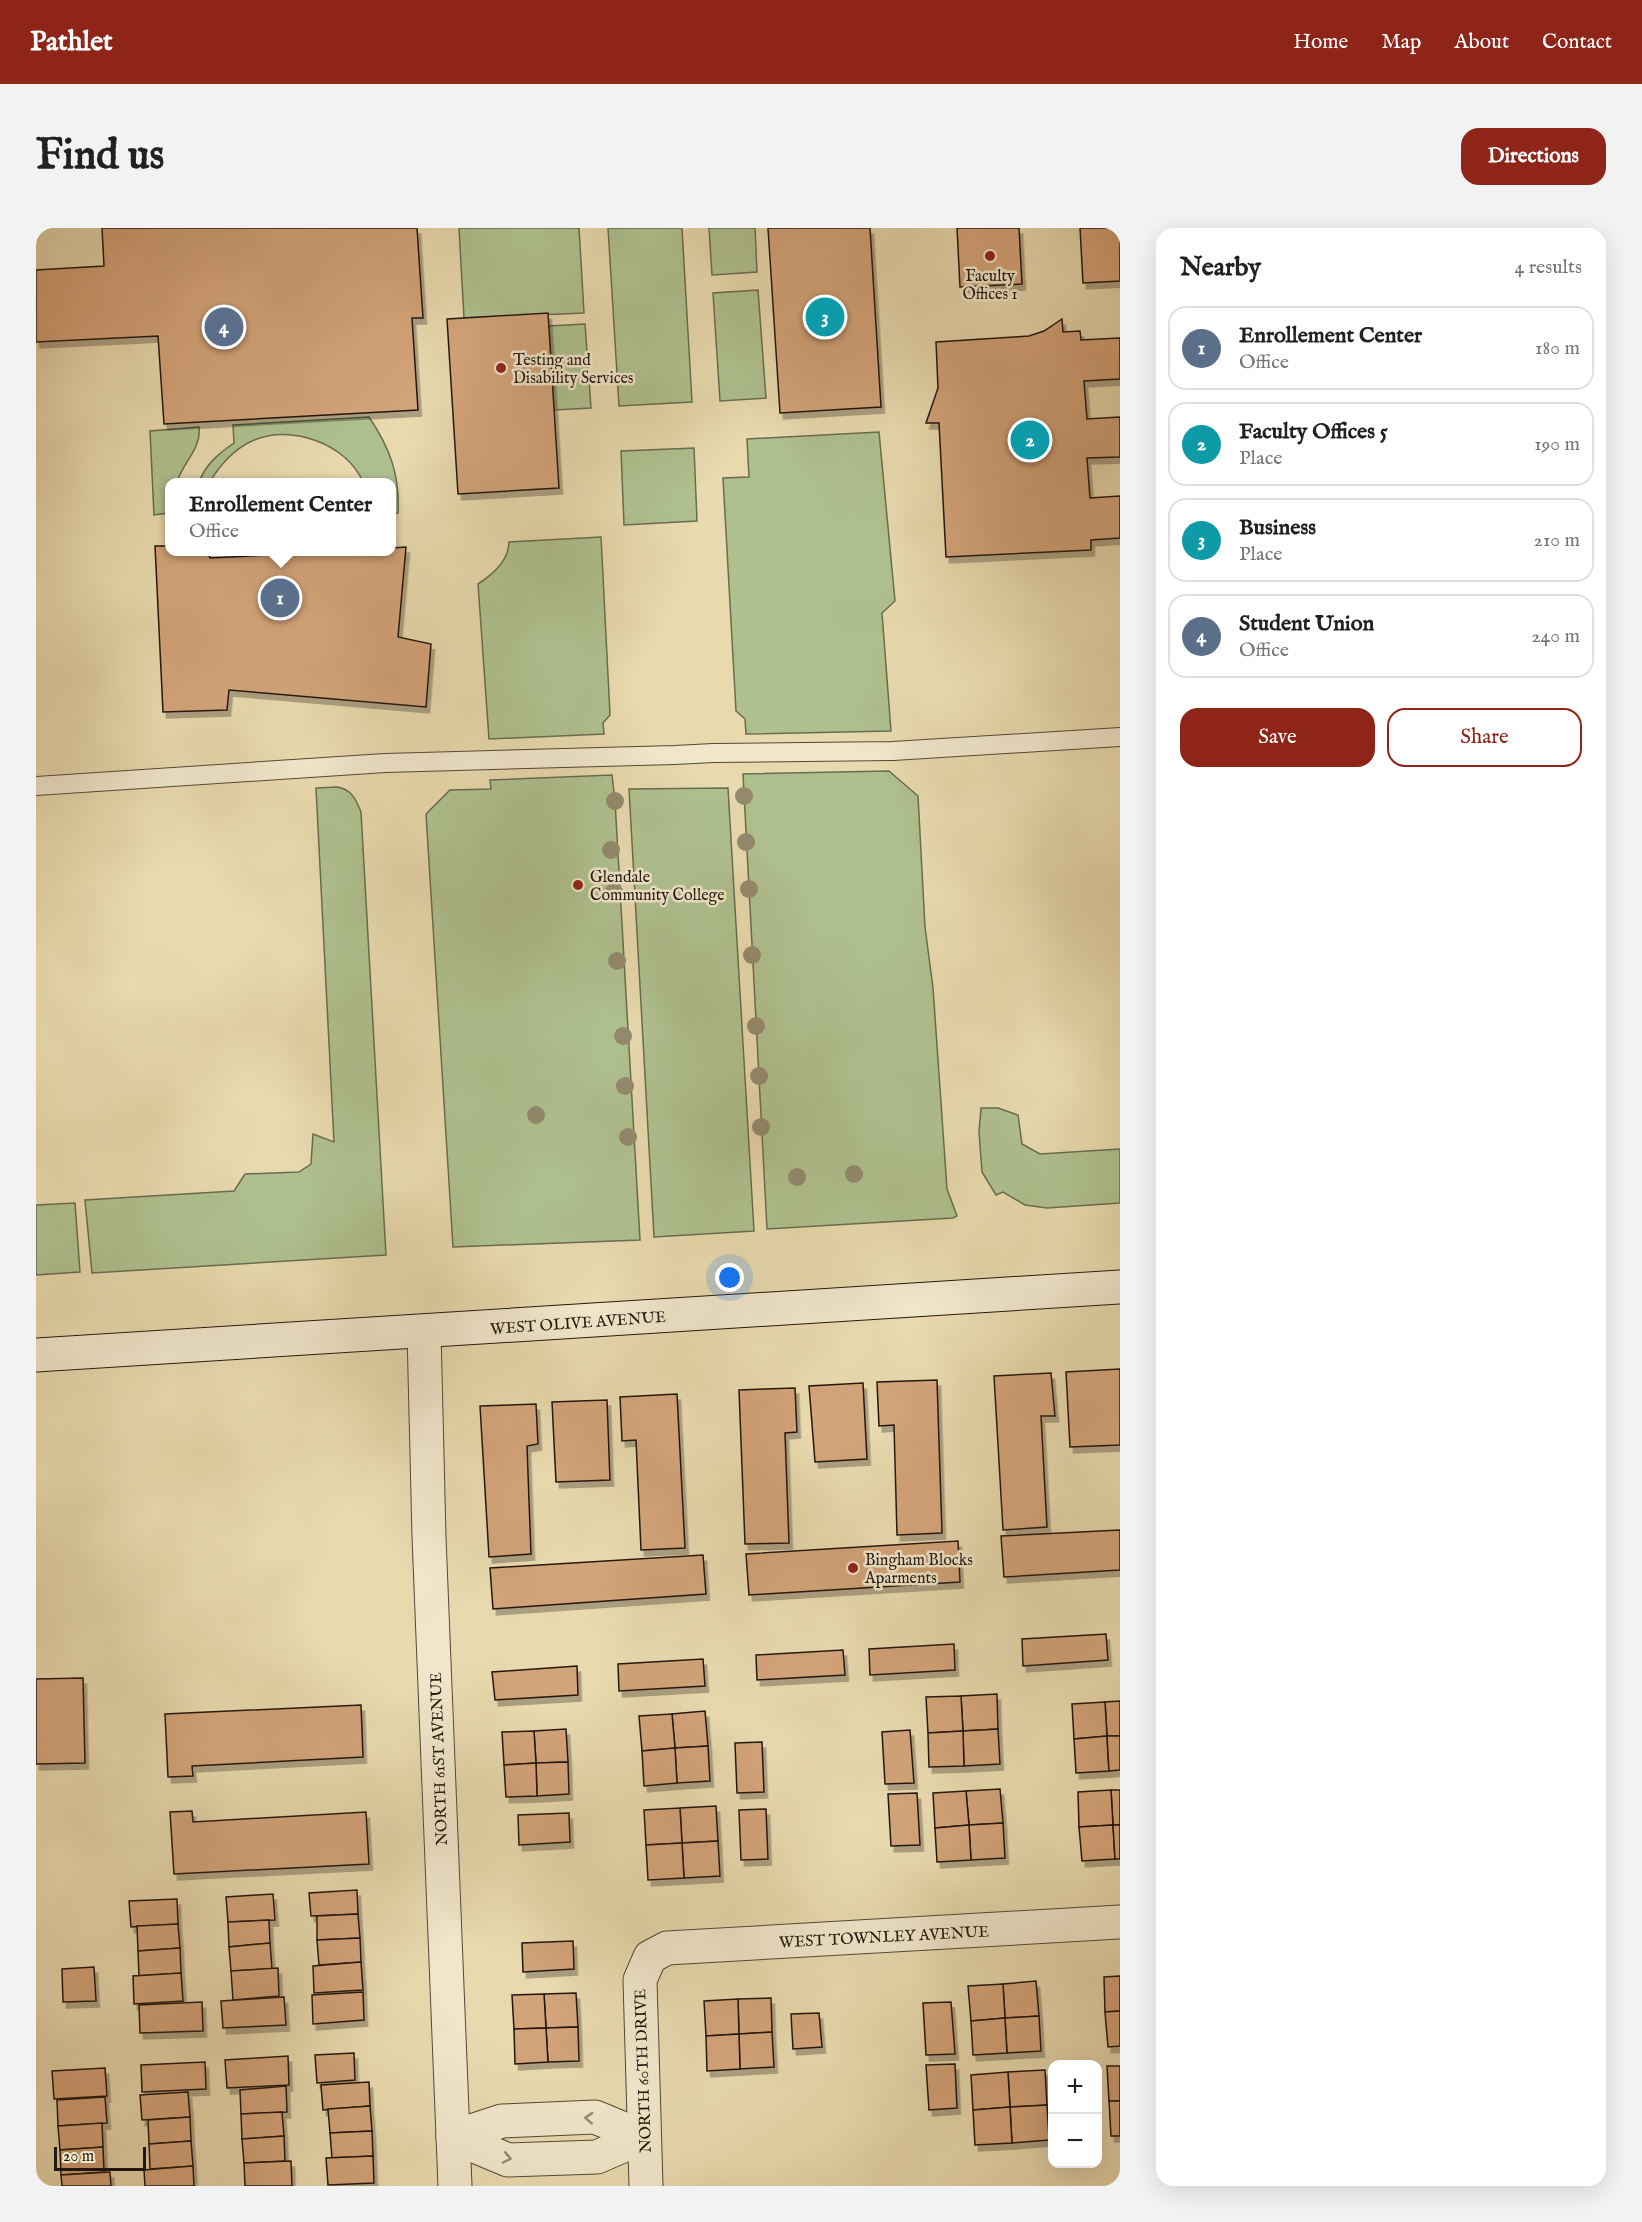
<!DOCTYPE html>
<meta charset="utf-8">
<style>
:root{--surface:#fff;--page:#f2f2f2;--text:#202124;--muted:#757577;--line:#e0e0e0;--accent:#8f2418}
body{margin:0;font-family:"IM FELL English",serif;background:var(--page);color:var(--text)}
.controls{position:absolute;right:18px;bottom:18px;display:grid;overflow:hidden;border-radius:12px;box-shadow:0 6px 24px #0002}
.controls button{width:54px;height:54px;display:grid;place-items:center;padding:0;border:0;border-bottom:2px solid var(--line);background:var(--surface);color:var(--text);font:30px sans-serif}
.scale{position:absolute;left:18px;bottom:15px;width:92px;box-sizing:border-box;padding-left:6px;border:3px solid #231711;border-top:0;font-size:16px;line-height:21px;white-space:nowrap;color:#231711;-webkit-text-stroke:4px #f0e6ca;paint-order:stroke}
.you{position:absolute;left:694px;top:1050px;width:21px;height:21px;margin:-15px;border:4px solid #fff;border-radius:50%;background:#1a73e8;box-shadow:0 0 0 9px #1a73e833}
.badge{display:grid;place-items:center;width:39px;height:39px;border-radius:50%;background:var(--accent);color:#fff;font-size:20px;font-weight:700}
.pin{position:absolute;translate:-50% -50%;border:3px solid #fff;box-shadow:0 2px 6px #0006}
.popup{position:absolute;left:129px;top:250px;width:231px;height:78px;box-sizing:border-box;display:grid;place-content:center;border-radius:12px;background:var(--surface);filter:drop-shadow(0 2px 4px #0005);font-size:20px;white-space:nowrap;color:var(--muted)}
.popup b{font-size:22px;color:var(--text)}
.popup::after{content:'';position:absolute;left:50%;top:100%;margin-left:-12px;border:12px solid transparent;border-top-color:var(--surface)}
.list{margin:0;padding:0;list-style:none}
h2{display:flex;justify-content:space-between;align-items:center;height:78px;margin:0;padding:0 24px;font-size:26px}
h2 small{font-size:20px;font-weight:400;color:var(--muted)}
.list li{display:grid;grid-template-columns:39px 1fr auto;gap:18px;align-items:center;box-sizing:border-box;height:84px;margin:0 12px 12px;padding:0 12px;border:2px solid var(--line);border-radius:18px}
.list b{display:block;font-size:22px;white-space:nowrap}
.list p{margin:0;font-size:20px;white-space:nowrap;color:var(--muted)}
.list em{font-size:20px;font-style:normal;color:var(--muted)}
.actions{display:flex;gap:12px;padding:18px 24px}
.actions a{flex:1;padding:14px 0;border:2px solid var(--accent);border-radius:18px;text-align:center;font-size:21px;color:var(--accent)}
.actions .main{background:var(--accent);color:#fff}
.map{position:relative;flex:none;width:1084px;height:1958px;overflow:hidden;border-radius:18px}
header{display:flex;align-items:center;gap:36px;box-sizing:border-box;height:84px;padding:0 30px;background:var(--accent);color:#fff}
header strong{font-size:28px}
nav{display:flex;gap:33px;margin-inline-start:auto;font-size:21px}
.intro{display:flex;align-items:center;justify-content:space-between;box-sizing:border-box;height:144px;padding:0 36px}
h1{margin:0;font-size:42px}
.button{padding:15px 27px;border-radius:18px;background:var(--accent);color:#fff;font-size:21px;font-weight:700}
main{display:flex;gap:36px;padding:0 36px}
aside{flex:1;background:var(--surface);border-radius:18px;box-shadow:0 6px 24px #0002}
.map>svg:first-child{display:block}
.green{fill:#afc08f;stroke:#696c50;stroke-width:1.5}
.building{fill:#d3a379;stroke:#231711;stroke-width:1.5;filter:url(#shadow)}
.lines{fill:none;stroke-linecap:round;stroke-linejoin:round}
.service-casing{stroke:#544838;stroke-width:20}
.minor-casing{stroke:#544838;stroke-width:35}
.secondary-casing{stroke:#231711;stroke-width:35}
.service{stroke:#f0e6ca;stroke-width:18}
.minor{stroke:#f0e6ca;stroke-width:33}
.secondary{stroke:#f0e6ca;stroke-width:33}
.tree{fill:#938a6d}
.oneway{stroke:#948977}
.poi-dot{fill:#8f2418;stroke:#f0e6ca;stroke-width:2}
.labels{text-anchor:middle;stroke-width:5;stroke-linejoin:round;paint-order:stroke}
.poi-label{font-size:16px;fill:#231711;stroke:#f0e6ca;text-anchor:start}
.street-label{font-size:16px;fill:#231711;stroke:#f0e6ca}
</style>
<header>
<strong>Pathlet</strong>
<nav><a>Home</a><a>Map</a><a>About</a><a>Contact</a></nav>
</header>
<div class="intro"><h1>Find us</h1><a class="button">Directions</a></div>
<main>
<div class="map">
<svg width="1084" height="1958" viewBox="0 0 1084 1958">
<defs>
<filter id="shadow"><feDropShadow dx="3.5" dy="6" stdDeviation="0" flood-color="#0004"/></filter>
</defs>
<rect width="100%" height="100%" fill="#e8d9ae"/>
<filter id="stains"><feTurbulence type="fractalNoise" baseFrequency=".00333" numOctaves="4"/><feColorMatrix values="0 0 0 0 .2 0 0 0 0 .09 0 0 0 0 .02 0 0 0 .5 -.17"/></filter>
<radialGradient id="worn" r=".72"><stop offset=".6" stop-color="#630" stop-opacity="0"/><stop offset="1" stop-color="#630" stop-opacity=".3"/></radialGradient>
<g class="green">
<polygon points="423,0 543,0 548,85 428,90"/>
<polygon points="572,0 646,0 656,174 583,178"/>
<polygon points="673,0 719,0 721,44 676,47"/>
<polygon points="722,62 730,170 684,173 677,65"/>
<polygon points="549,96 555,180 518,182 513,98"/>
<path d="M333 189C354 220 364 247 362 285L355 286V254H327C311 216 254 195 216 213 198 221 183 238 174 254H163C170 236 182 226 198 215L197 197Z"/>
<path d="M163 199C166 220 147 234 141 254H133V285L118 287 114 203Z"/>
<polygon points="843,204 859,373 846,385 855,503 710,506 709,491 700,483 687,250 713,249 711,211"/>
<polygon points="658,220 661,293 588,297 585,223"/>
<path d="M565 309 574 487 567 495 568 506 453 511 442 356C456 347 473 332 473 314Z"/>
<polygon points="853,543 882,568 889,699 897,760 911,961 921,988 917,990 731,1001 707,546"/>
<polygon points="576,547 579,573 604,1012 417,1019 390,586 414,562 455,561 454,552"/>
<path d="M301 559C315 561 320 571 325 584L350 1027 56 1045 49 972 198 963 209 946 263 944 275 936 277 906 298 914 280 560Z"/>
<polygon points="692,560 718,1003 618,1009 593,561"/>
<polygon points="945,880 962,880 982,887 986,916 1004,926 1084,921 1084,975 1011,980 989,977 967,964 960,967 946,944 943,904"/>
<polygon points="39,975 44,1044 0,1047 0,977"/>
</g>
<g class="building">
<polygon points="66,0 381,0 387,90 376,90 382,182 128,196 122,108 0,114 0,42 68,38"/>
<polygon points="732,0 834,0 845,179 744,185"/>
<polygon points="921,0 983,0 986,56 924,59"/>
<polygon points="1044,0 1084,0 1084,53 1047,55"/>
<polygon points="512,85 523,260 422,266 411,91"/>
<polygon points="1026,91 1027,104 1044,103 1045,112 1084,110 1084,151 1048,153 1051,191 1084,189 1084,229 1051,230 1054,270 1084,268 1084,310 1055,312 1055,322 910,329 903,195 890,195 902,160 900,114 993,108 1008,103"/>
<polygon points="119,318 133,318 133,324 172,324 174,330 296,324 355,324 355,320 370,319 362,409 395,416 390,479 193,462 191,482 127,484"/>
<polygon points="1084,1141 1084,1217 1034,1219 1030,1144"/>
<polygon points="1015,1145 1019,1188 1005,1188 1011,1299 967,1302 958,1148"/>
<polygon points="901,1152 906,1305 861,1307 858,1197 843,1198 841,1154"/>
<polygon points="827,1155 831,1231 779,1234 773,1158"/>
<polygon points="759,1160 761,1204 749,1205 753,1315 709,1316 703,1162"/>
<polygon points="641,1166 649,1320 605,1322 600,1212 586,1213 584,1169"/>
<polygon points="571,1172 574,1252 520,1254 516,1174"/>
<polygon points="500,1176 502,1216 491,1218 495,1326 453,1329 444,1178"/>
<polygon points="1084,1302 1084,1342 968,1349 965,1308"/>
<polygon points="922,1313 924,1354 713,1367 710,1326"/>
<polygon points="667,1327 670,1366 457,1381 454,1340"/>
<polygon points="1070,1406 1072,1432 987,1438 986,1411"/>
<polygon points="918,1416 919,1442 834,1447 833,1421"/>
<polygon points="807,1422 809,1447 721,1452 720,1427"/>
<polygon points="667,1431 669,1458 583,1463 582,1436"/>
<polygon points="541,1438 542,1467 459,1472 456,1444"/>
<polygon points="47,1450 49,1535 0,1536 0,1451"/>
<polygon points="961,1466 962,1501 927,1503 925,1468"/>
<polygon points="925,1468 927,1503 892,1505 890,1469"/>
<polygon points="1084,1473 1084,1508 1071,1508 1069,1474"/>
<polygon points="1069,1474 1071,1508 1038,1511 1036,1476"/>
<polygon points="325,1477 327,1529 156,1538 157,1548 132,1549 129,1486"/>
<polygon points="669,1483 672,1518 639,1520 636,1486"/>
<polygon points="636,1486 639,1520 606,1523 603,1488"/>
<polygon points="530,1501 532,1534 500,1535 498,1503"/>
<polygon points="962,1501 964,1536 928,1538 927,1503"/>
<polygon points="874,1502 878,1555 849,1556 846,1504"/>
<polygon points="498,1503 500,1535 468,1537 466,1504"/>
<polygon points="927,1503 928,1538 893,1539 892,1505"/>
<polygon points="1071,1508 1073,1543 1040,1545 1038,1511"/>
<polygon points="1071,1508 1084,1508 1084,1542 1073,1543"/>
<polygon points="726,1514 728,1564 701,1565 699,1515"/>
<polygon points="672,1518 674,1553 641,1555 639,1520"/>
<polygon points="639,1520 641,1555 608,1558 606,1523"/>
<polygon points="532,1534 533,1566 501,1568 500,1535"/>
<polygon points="500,1535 501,1568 470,1569 468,1537"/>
<polygon points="964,1561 967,1595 933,1597 930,1563"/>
<polygon points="1075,1562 1084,1562 1084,1597 1077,1597"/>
<polygon points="1075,1562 1077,1597 1043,1599 1042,1564"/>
<polygon points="930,1563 933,1597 899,1600 897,1565"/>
<polygon points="881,1565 884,1617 855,1618 852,1566"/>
<polygon points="680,1578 682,1613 646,1615 644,1580"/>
<polygon points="644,1580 646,1615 610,1617 608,1582"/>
<polygon points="730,1581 732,1631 705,1632 703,1582"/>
<polygon points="156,1583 157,1594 330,1584 333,1636 138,1646 134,1584"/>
<polygon points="533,1585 534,1614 483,1617 482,1587"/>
<polygon points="967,1595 969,1630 935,1632 933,1597"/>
<polygon points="933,1597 935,1632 901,1634 899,1600"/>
<polygon points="1077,1597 1079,1631 1046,1633 1043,1599"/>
<polygon points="1077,1597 1084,1597 1084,1631 1079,1631"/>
<polygon points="682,1613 684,1648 648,1650 646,1615"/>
<polygon points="646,1615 648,1650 612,1652 610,1617"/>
<polygon points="321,1662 322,1686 275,1688 273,1665"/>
<polygon points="237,1666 239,1692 192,1694 190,1669"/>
<polygon points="141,1671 142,1696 95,1699 93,1673"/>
<polygon points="322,1686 324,1710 281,1712 281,1688"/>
<polygon points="233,1692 234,1715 193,1719 192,1694"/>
<polygon points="142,1696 144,1720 102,1723 101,1698"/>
<polygon points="324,1710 325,1734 283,1737 281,1712"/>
<polygon points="537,1713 538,1741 487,1744 486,1715"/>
<polygon points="234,1715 236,1741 195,1743 193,1719"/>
<polygon points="144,1720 145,1745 103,1748 102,1723"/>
<polygon points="325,1734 327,1762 278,1765 277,1738"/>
<polygon points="58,1739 60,1773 27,1774 26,1741"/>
<polygon points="242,1740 243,1768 197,1772 195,1743"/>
<polygon points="145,1745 147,1773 98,1776 97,1748"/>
<polygon points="1084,1748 1084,1783 1069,1784 1068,1749"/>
<polygon points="1000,1753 1003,1788 969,1790 967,1756"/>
<polygon points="967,1756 969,1790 935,1793 932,1758"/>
<polygon points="327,1764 328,1792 277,1796 276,1767"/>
<polygon points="540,1765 542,1799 510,1800 508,1766"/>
<polygon points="508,1766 510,1800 478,1801 476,1767"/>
<polygon points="248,1769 250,1797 187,1800 185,1773"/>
<polygon points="735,1770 736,1804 703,1806 702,1771"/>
<polygon points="702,1771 703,1806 670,1808 668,1773"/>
<polygon points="166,1774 167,1803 104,1805 103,1777"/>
<polygon points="915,1774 919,1826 890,1827 887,1775"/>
<polygon points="1084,1783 1084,1818 1072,1819 1069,1784"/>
<polygon points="783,1785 786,1819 757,1821 755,1786"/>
<polygon points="1003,1788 1005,1823 971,1825 969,1790"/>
<polygon points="969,1790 971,1825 937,1827 935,1793"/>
<polygon points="542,1799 543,1833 512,1834 510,1800"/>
<polygon points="510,1800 512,1834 479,1836 478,1801"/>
<polygon points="736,1804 738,1839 704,1841 703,1806"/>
<polygon points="703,1806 704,1841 671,1843 670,1808"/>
<polygon points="318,1825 319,1852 281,1855 279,1827"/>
<polygon points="252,1828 253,1857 191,1860 189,1832"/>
<polygon points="169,1834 170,1861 106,1864 105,1837"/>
<polygon points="919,1836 921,1880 893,1882 890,1837"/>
<polygon points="1071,1838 1084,1838 1084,1873 1073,1873"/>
<polygon points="69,1840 71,1868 18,1871 16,1843"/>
<polygon points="1009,1842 1011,1877 974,1879 972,1844"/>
<polygon points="972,1844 974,1879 937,1882 935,1847"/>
<polygon points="333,1854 334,1878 287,1882 285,1857"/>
<polygon points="250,1858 251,1884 205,1886 204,1862"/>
<polygon points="152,1864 154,1889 106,1892 104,1867"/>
<polygon points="69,1869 71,1895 22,1898 21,1872"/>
<polygon points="1073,1873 1084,1873 1084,1908 1075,1908"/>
<polygon points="1011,1877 1013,1912 976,1915 974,1879"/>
<polygon points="334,1878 336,1903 294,1905 292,1881"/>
<polygon points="974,1879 976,1915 939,1917 937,1882"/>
<polygon points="246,1884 248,1908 206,1911 205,1886"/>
<polygon points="154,1889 155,1913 113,1916 112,1892"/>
<polygon points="66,1895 67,1919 24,1922 22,1898"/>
<polygon points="336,1903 337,1928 296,1930 294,1905"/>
<polygon points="248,1908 249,1933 208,1935 206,1911"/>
<polygon points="155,1913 157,1938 114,1941 113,1916"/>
<polygon points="67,1919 68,1944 25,1947 24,1922"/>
<polygon points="337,1928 338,1955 292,1957 290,1930"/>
<polygon points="255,1933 256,1958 209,1958 208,1935"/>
<polygon points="157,1938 158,1958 109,1958 108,1942"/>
<polygon points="74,1944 75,1958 26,1958 25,1947"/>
</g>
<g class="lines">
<g class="service-casing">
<polyline id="service" points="0,558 349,535 639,527 677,525 857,523 1084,509"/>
</g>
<g class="minor-casing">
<g id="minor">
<polyline points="388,1103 393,1309 419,1958"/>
<polyline points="417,1909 472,1932 561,1929 607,1909"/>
<polyline points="417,1909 466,1893 559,1889 607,1909"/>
<polyline points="610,1958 604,1752 614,1729 631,1720 1084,1694"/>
</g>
</g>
<g class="secondary-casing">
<polyline id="secondary" points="0,1127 1084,1059"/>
</g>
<use href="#service" class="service"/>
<use href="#minor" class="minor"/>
<use href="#secondary" class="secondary"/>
</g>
<g class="tree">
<circle cx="708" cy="568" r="9"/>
<circle cx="579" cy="573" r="9"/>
<circle cx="710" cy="614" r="9"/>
<circle cx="575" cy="622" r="9"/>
<circle cx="713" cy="661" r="9"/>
<circle cx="578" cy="664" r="9"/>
<circle cx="716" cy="727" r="9"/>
<circle cx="581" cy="733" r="9"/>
<circle cx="720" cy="798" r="9"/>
<circle cx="587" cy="808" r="9"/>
<circle cx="723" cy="848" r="9"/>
<circle cx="589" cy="858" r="9"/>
<circle cx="500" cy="887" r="9"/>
<circle cx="725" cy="899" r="9"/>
<circle cx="592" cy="909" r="9"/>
<circle cx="818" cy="946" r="9"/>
<circle cx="761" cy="949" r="9"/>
</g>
<defs><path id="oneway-chevron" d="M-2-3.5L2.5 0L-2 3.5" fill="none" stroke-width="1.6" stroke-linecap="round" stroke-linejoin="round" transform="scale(1.5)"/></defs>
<g class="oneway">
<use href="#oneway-chevron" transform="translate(553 1890) rotate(-177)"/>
<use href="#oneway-chevron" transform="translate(471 1930) rotate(12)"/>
</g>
<g class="poi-dot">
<circle cx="954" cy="28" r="6"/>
<circle cx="465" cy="140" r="6"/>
<circle cx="542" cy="657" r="6"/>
<circle cx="817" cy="1340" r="6"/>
</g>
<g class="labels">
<g class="poi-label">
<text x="954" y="53" text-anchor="middle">Faculty<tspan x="954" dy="18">Offices 1</tspan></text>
<text x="477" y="137">Testing and<tspan x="477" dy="18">Disability Services</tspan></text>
<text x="554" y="654">Glendale<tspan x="554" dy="18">Community College</tspan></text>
<text x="829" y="1337">Bingham Blocks<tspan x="829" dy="18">Aparments</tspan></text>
</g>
<g class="street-label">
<text transform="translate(542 1094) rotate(-4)" y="6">WEST OLIVE AVENUE</text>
<text transform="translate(402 1531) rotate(-92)" y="6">NORTH 61ST AVENUE</text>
<text transform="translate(848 1708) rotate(-3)" y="6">WEST TOWNLEY AVENUE</text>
<text transform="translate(606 1843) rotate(-92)" y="6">NORTH 60TH DRIVE</text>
</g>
</g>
<rect width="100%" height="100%" filter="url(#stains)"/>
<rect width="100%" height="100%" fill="url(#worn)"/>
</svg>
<div class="controls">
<button>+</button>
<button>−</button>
</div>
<div class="scale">20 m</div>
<div class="you"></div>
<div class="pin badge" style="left:244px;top:370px;background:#5c6f8a">1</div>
<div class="popup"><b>Enrollement Center</b>Office</div>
<div class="pin badge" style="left:994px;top:212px;background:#0f9aa8">2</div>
<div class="pin badge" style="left:789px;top:89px;background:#0f9aa8">3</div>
<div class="pin badge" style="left:188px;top:99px;background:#5c6f8a">4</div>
</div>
<aside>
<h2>Nearby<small>4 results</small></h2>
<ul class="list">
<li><span class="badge" style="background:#5c6f8a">1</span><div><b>Enrollement Center</b><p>Office</p></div><em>180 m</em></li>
<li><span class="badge" style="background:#0f9aa8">2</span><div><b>Faculty Offices 5</b><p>Place</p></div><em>190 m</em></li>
<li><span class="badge" style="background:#0f9aa8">3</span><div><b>Business</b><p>Place</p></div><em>210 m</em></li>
<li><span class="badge" style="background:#5c6f8a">4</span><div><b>Student Union</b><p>Office</p></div><em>240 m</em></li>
</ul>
<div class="actions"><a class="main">Save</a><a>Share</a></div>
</aside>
</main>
